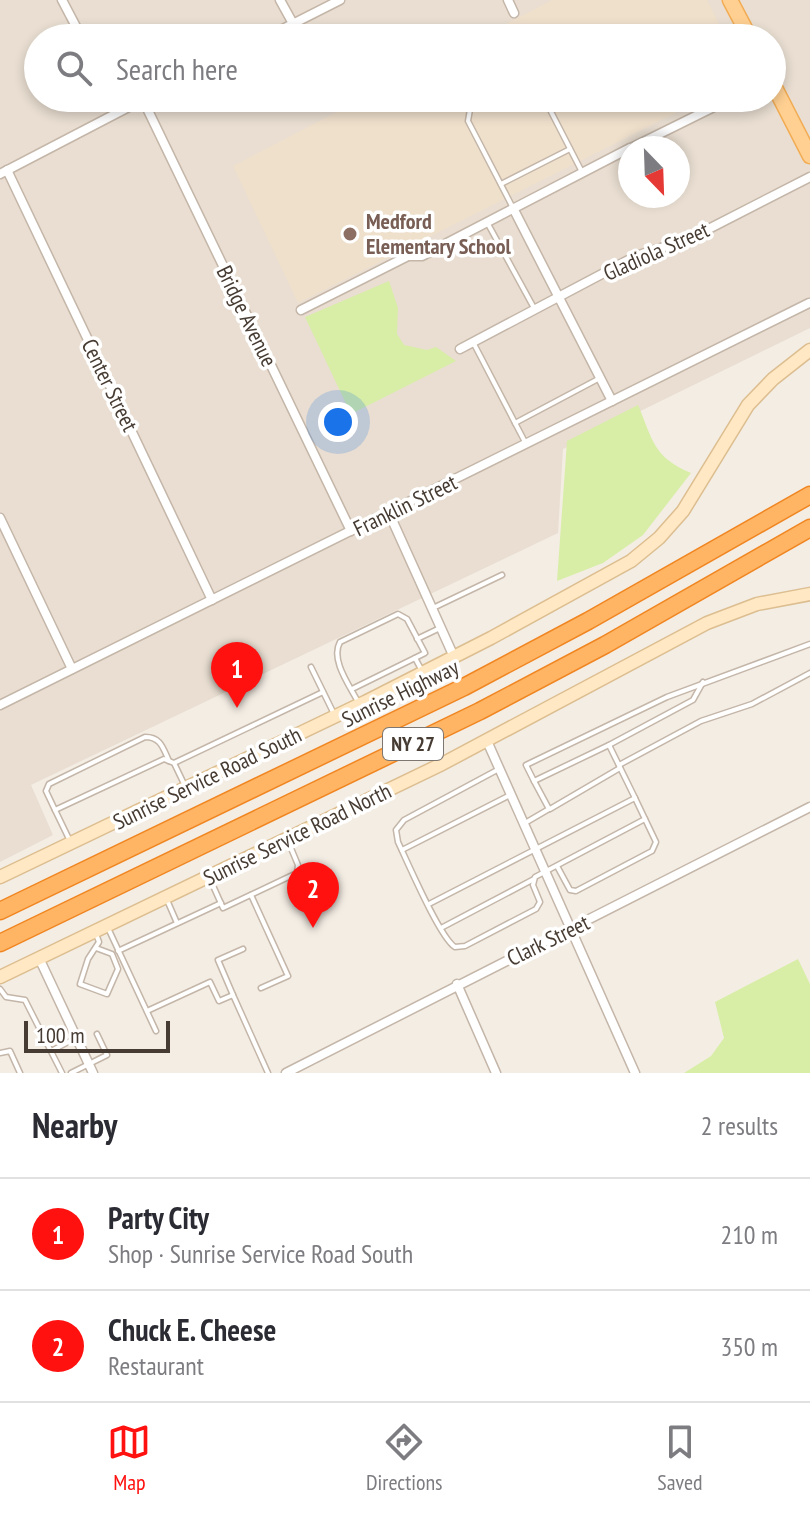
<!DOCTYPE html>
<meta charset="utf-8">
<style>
:root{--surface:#fff;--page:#f2f2f3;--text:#2b2b33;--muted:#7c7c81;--line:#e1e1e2;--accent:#ff1110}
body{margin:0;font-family:"PT Sans Narrow",sans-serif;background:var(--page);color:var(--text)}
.compass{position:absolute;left:618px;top:136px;width:72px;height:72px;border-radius:50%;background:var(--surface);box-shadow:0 4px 12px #0003;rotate:157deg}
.scale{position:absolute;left:24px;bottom:20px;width:146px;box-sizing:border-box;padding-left:8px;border:4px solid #473c33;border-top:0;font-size:22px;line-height:28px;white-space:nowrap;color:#473c33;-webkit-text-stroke:6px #fff;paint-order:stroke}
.you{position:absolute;left:338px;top:422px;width:28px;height:28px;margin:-20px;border:6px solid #fff;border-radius:50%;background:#1a73e8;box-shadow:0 0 0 12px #1a73e833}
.badge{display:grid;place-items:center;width:52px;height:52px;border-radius:50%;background:var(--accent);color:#fff;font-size:26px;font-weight:700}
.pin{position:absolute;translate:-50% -66px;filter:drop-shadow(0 2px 4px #0008)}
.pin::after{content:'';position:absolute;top:42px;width:28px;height:24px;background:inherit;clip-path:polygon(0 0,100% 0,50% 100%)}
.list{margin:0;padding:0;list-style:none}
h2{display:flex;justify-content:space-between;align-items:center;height:104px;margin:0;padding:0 32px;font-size:34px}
h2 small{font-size:26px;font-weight:400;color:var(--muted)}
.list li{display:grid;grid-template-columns:52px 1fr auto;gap:24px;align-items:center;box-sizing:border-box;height:112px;padding:0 32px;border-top:2px solid var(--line)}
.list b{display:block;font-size:30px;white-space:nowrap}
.list p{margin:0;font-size:26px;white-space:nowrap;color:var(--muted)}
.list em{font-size:26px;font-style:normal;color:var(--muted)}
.icon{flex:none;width:44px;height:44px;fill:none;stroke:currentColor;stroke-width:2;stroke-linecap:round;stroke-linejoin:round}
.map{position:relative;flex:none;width:810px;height:1073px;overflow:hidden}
.search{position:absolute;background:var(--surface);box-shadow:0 4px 12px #0003;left:24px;right:24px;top:24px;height:88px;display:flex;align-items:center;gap:20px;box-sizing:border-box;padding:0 28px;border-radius:44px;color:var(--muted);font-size:30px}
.sheet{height:328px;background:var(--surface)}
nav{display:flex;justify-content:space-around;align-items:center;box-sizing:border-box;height:112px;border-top:2px solid var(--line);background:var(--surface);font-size:22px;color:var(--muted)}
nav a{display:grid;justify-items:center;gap:4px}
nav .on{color:var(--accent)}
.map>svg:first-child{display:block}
.residential{fill:#e9ded1;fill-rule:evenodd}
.education{fill:#efe0cc}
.green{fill:#d8eea7}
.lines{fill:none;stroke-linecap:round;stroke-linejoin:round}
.service-casing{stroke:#c4b6a8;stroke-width:7}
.minor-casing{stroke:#c4b6a8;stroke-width:11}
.secondary-casing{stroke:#dcbe90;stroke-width:15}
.primary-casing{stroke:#f2ac54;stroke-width:17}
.motorway-casing{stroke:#f08622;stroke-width:19}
.service{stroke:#fff;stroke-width:4}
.minor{stroke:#fff;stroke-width:8}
.secondary{stroke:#ffe8c3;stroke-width:12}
.primary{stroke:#ffd092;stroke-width:14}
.motorway{stroke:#ffb564;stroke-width:16}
.education-dot{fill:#8d6e63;stroke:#fff;stroke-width:3}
.labels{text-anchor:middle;stroke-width:7;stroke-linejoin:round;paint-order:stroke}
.shield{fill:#fff;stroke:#7e7670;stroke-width:2}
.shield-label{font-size:20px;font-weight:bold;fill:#473c33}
.education-label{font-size:22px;font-weight:bold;fill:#785e54;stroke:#fff;text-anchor:start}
.street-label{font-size:22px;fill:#473c33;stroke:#fff}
</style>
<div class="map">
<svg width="810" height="1073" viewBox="0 0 810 1073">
<rect width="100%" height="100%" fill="#f4ede4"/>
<path class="residential" d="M0 0H810V328L563 449 558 533 31 785 53 835 0 862ZM38 38H772V98H38ZM630 148H678V196H630Z"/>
<g class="education">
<polygon points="552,0 707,0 726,38 479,38"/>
<polygon points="364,98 705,98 298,303 233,166"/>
</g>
<g class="green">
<polygon points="389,281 398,308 397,334 404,345 427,350 436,347 456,361 351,414 305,317"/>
<path d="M638 405C653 440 653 457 691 473L643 535 603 563 557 581 567 441Z"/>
<polygon points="798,959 810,984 810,1073 684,1073 711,1056 724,1038 715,1002"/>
</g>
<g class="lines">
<g class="service-casing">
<g id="service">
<polyline points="472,98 468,121 513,208"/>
<polyline points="544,98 582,172"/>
<polyline points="501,184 570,149"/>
<polyline points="488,224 534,308"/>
<polyline points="474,344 525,442"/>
<polyline points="515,423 600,378"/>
<polyline points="433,608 502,575"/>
<polyline points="417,639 440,628"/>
<polyline points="311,667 334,714"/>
<polyline points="352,689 415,658 422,671"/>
<path d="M358 702C350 686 330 660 340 642L398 614 407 619 425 653 415 658"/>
<polyline points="609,745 693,700 703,682"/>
<polyline points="174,763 185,786"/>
<polyline points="619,765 701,721 752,704 810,673"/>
<path d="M499 769 404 820 396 830 398 842C408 863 440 938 455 947L465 946 536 909 540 902 533 885 535 877 645 819 635 798"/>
<polyline points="534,781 526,765 667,697 810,644"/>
<polyline points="550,809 620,768"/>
<path d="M55 810 46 791 49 784 145 737C161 737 163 748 169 761"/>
<polyline points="70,841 55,810 164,759 174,763 323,692"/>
<polyline points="402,850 510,795"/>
<polyline points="557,866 570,890 576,891 652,851 656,842 645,819"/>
<polyline points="210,879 223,908 297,873 298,865 288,841"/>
<polyline points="251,895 288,976 261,988"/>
<polyline points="167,900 177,923"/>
<polyline points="429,904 635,798 609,745 534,781 549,809 525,823"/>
<polyline points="108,928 156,1031"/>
<polyline points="441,928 534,879"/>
<polyline points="96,934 99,942 88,959 80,984 107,994 118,969 112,954 96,948"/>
<polyline points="118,951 221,903"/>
<polyline points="0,989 6,997 25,1000 62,1073"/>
<polyline points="233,995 218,960 243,949"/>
<polyline points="147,1011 210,982 219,1001 233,995 268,1073"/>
<polyline points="51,1051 76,1038"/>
<polyline points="0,1053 10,1051 20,1073"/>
<polyline points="71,1073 107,1055 97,1034"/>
</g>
</g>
<g class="minor-casing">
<g id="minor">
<polyline points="62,0 82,38"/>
<polyline points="280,0 301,38"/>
<polyline points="508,0 514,13"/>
<polyline points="265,38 340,0"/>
<polyline points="335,98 339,105"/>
<polyline points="143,100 351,531"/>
<polyline points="631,148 732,98"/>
<polyline points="7,170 212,600"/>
<polyline points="0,174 146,98"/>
<polyline points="513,208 612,401"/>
<polyline points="301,310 408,256 422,256 630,148"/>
<polyline points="460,349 636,256 689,239 810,177"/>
<polyline points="389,513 454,657"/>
<polyline points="0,518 72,669"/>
<polyline points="0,705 809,303"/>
<polyline points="487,741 635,1073"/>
<polyline points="39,958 93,1073"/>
<polyline points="457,984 496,1073"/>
<polyline points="286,1073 810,807"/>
</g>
</g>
<g class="secondary-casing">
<g id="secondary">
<polyline points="0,877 365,702 491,638 631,561 659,538 683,511 748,405 773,379 810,350"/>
<polyline points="0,977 442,764 707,623 757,604 810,594"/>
</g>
</g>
<g class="primary-casing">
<g id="primary">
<polyline points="730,0 750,38"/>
<polyline points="772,82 810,156"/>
</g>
</g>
<g class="motorway-casing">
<g id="motorway">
<polyline points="0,911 464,687 588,621 810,495"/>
<polyline points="0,943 480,711 605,645 810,528"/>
</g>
</g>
<use href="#service" class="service"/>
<use href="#minor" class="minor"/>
<use href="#secondary" class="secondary"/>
<use href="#primary" class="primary"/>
<use href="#motorway" class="motorway"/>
</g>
<circle class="education-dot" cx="350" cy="234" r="8"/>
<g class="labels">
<rect class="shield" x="383" y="728" width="60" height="32" rx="6"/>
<g class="shield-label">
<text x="413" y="751">NY 27</text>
</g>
<g class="education-label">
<text x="366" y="229">Medford<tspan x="366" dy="25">Elementary School</tspan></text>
</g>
<g class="street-label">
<text transform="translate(656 251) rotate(-24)" y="8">Gladiola Street</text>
<text transform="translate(247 316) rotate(64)" y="8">Bridge Avenue</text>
<text transform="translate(110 385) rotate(64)" y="8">Center Street</text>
<text transform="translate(405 505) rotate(-26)" y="8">Franklin Street</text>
<text transform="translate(400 693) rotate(-26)" y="8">Sunrise Highway</text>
<text transform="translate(207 778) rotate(-26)" y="8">Sunrise Service Road South</text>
<text transform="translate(297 834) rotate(-26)" y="8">Sunrise Service Road North</text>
<text transform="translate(548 940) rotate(-26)" y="8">Clark Street</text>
</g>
</g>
</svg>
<svg class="compass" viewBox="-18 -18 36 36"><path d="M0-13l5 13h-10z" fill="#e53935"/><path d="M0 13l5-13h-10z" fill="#7c7c81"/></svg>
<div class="scale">100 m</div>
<div class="you"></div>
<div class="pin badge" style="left:237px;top:708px">1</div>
<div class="pin badge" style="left:313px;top:928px">2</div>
<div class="search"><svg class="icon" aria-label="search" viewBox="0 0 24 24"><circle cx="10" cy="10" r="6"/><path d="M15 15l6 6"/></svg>Search here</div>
</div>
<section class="sheet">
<h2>Nearby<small>2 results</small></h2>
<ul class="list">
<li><span class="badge">1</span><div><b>Party City</b><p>Shop · Sunrise Service Road South</p></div><em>210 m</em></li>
<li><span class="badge">2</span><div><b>Chuck E. Cheese</b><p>Restaurant</p></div><em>350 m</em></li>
</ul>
</section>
<nav>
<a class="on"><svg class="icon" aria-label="map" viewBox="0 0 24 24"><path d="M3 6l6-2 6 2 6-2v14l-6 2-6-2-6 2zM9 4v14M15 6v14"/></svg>Map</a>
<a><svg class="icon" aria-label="directions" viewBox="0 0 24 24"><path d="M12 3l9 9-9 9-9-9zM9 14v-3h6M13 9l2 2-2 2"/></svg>Directions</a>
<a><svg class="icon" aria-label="saved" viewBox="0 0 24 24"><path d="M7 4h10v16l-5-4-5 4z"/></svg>Saved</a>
</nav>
